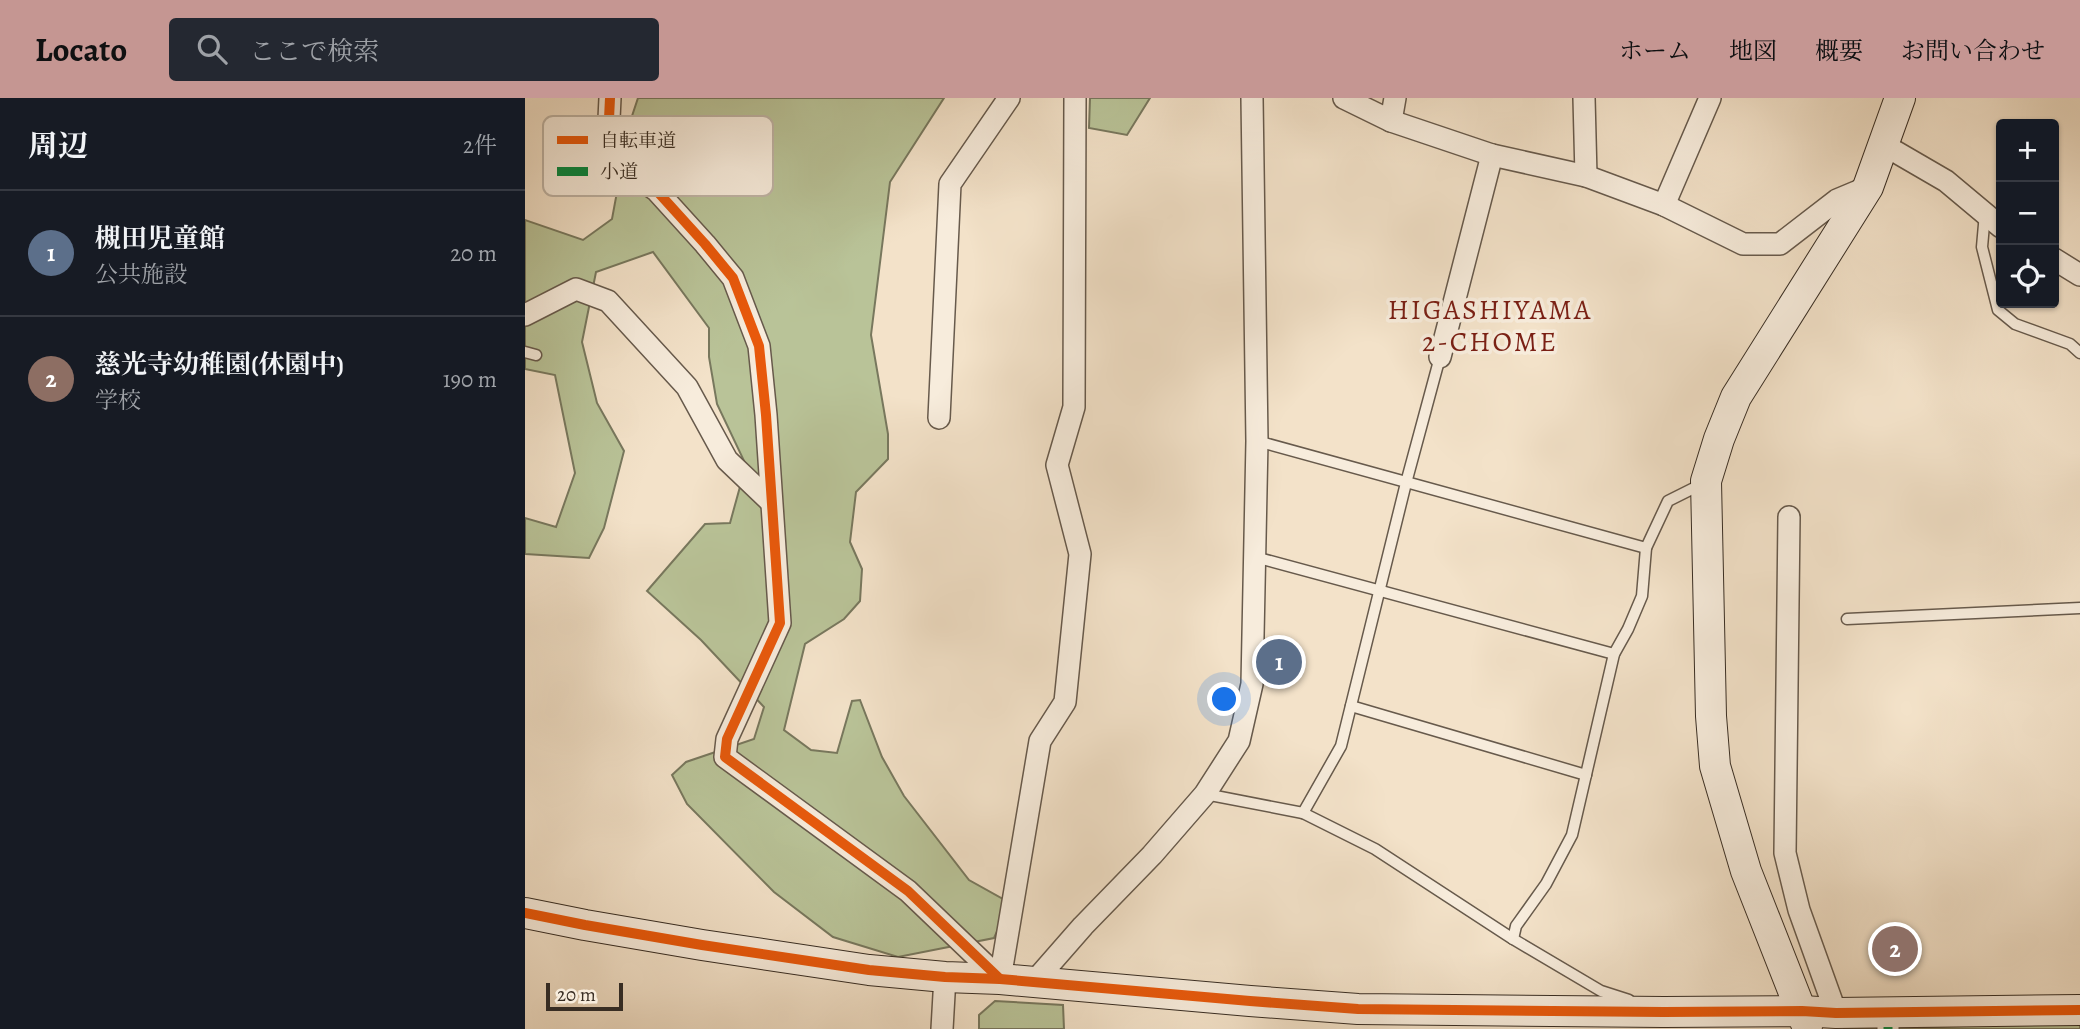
<!DOCTYPE html>
<html lang="ja">
<meta charset="utf-8">
<style>
:root{--surface:#171b24;--page:#242831;--text:#f1f3f6;--muted:#9ea1a6;--line:#363941;--accent:#c59692}
body{margin:0;font-family:Alegreya,"Noto Serif JP",serif;background:var(--page);color:var(--text)}
.controls{position:absolute;right:21px;top:21px;display:grid;overflow:hidden;border-radius:7px;box-shadow:0 2px 5px #0004}
.controls button{width:63px;height:63px;display:grid;place-items:center;padding:0;border:0;border-bottom:2px solid var(--line);background:var(--surface);color:var(--text);font:35px sans-serif}
.scale{position:absolute;left:21px;bottom:18px;width:77px;box-sizing:border-box;padding-left:7px;border:4px solid #382d23;border-top:0;font-size:19px;line-height:24px;white-space:nowrap;color:#382d23;-webkit-text-stroke:5px #f7ecdc;paint-order:stroke}
.you{position:absolute;left:700px;top:602px;width:24px;height:24px;margin:-18px;border:5px solid #fff;border-radius:50%;background:#1a73e8;box-shadow:0 0 0 10px #1a73e833}
.badge{display:grid;place-items:center;width:46px;height:46px;border-radius:50%;background:var(--accent);color:#fff;font-size:23px;font-weight:700}
.pin{position:absolute;translate:-50% -50%;border:4px solid #fff;box-shadow:0 2px 7px #0006}
.list{margin:0;padding:0;list-style:none}
h2{display:flex;justify-content:space-between;align-items:center;height:91px;margin:0;padding:0 28px;font-size:30px}
h2 small{font-size:23px;font-weight:400;color:var(--muted)}
.list li{display:grid;grid-template-columns:46px 1fr auto;gap:21px;align-items:center;box-sizing:border-box;height:126px;padding:0 28px;border-top:2px solid var(--line)}
.list b{display:block;font-size:26px;white-space:nowrap}
.list p{margin:0;font-size:23px;white-space:nowrap;color:var(--muted)}
.list em{font-size:23px;font-style:normal;color:var(--muted)}
.icon{flex:none;width:38px;height:38px;fill:none;stroke:currentColor;stroke-width:2;stroke-linecap:round;stroke-linejoin:round}
.map{position:relative;flex:none;width:1555px;height:931px;overflow:hidden}
header{display:flex;align-items:center;gap:42px;box-sizing:border-box;height:98px;padding:0 35px;background:var(--accent);color:#111}
header strong{font-size:33px}
nav{display:flex;gap:38px;margin-inline-start:auto;font-size:24px}
.search{width:490px;height:63px;background:var(--page);display:flex;align-items:center;gap:18px;box-sizing:border-box;padding:0 24px;border-radius:7px;color:var(--muted);font-size:26px}
main{display:flex}
aside{flex:1;background:var(--surface)}
.map>svg:first-child{display:block}
.green{fill:#b9c398;stroke:#78785e;stroke-width:2}
.lines{fill:none;stroke-linecap:round;stroke-linejoin:round}
.lane-casing{stroke:#675a4c;stroke-width:13}
.street-casing{stroke:#675a4c;stroke-width:24}
.secondary-casing{stroke:#382d23;stroke-width:32}
.lane{stroke:#f7ecdc;stroke-width:10}
.street{stroke:#f7ecdc;stroke-width:21}
.secondary{stroke:#f7ecdc;stroke-width:30}
.quiet{stroke:#00873e;stroke-width:9;stroke-dasharray:18 9;stroke-linecap:butt}
.cycleway-casing{stroke:#f7ecdc;stroke-width:15}
.cycleway{stroke:#e8590c;stroke-width:10}
.labels{text-anchor:middle;stroke-width:7;stroke-linejoin:round;paint-order:stroke}
.neighbourhood-label{font-size:28px;letter-spacing:2px;fill:#7a1f14;stroke:#f7ecdc}
.key{fill:#f7ecdc;stroke:#beb3a4;stroke-width:2}
.key-label{font-size:19px;fill:#382d23}
</style>
<header>
<strong>Locato</strong>
<div class="search"><svg class="icon" aria-label="search" viewBox="0 0 24 24"><circle cx="10" cy="10" r="6"/><path d="M15 15l6 6"/></svg>ここで検索</div>
<nav><a>ホーム</a><a>地図</a><a>概要</a><a>お問い合わせ</a></nav>
</header>
<main>
<aside>
<h2>周辺<small>2件</small></h2>
<ul class="list">
<li><span class="badge" style="background:#5c6f8a">1</span><div><b>槻田児童館</b><p>公共施設</p></div><em>20 m</em></li>
<li><span class="badge" style="background:#8d6e63">2</span><div><b>慈光寺幼稚園(休園中)</b><p>学校</p></div><em>190 m</em></li>
</ul>
</aside>
<div class="map">
<svg width="1555" height="931" viewBox="0 0 1555 931">
<rect width="100%" height="100%" fill="#f3e2c9"/>
<filter id="stains"><feTurbulence type="fractalNoise" baseFrequency=".00286" numOctaves="4"/><feColorMatrix values="0 0 0 0 .2 0 0 0 0 .09 0 0 0 0 .02 0 0 0 .5 -.17"/></filter>
<radialGradient id="worn" r=".72"><stop offset=".6" stop-color="#630" stop-opacity="0"/><stop offset="1" stop-color="#630" stop-opacity=".3"/></radialGradient>
<g class="green">
<polygon points="113,0 419,0 365,84 346,237 363,336 363,361 331,394 325,444 337,471 335,503 319,521 280,546 259,632 286,652 312,655 327,603 335,602 357,659 379,698 444,782 485,805 469,840 373,859 308,839 249,794 162,706 147,677 161,664 229,641 239,609 176,542 122,493 180,426 205,425 221,367 192,306 184,259 184,230 128,154 71,174 57,244 72,305 99,353 79,430 64,460 0,456 0,420 31,429 50,375 30,277 0,271 0,122 58,142 87,121 105,24"/>
<polygon points="565,0 625,0 602,37 564,30"/>
<polygon points="470,903 538,907 539,931 454,931 454,917"/>
<polygon points="1555,925 1555,931 1318,931"/>
</g>
<g class="lines">
<g class="lane-casing">
<g id="lane">
<polyline points="1460,115 1457,149 1473,212 1490,226 1545,246 1555,255"/>
<polyline points="0,254 11,257"/>
<polyline points="732,343 1121,450"/>
<polyline points="730,459 1089,556"/>
<polyline points="1322,521 1555,510"/>
<polyline points="826,608 1061,677"/>
<polyline points="680,696 778,715 850,751 988,841 1076,893 1104,902"/>
<polyline points="778,715 816,648 881,385 915,259"/>
<polyline points="988,841 991,828 1021,786 1047,737 1089,556 1103,531 1117,498 1121,450 1143,403 1179,385"/>
</g>
</g>
<g class="street-casing">
<g id="street">
<polyline points="85,0 84,21 99,70 131,92 180,146 208,180 234,248 241,317 255,525 202,641 200,659 383,793 475,881"/>
<polyline points="819,0 866,23 967,57 1061,78 1139,107 1218,146 1255,146 1312,102 1343,89"/>
<polyline points="1059,0 1061,78"/>
<polyline points="866,23 870,0"/>
<polyline points="1359,47 1421,83 1476,129"/>
<polyline points="1139,107 1185,0"/>
<polyline points="1529,161 1555,177"/>
<polyline points="0,217 51,191 83,203 162,289 202,362 246,404"/>
<polyline points="915,259 967,57"/>
<polyline points="414,320 425,86 484,0"/>
<polyline points="1264,419 1260,755 1274,812 1311,915"/>
<polyline points="475,881 515,643 540,604 555,456 532,367 549,309 550,0"/>
<polyline points="509,884 558,828 627,757 680,696 714,643 727,586 732,343 727,0"/>
<polyline points="417,931 420,879"/>
<polyline points="1363,931 1363,929"/>
</g>
</g>
<g class="secondary-casing">
<g id="secondary">
<polyline points="0,815 60,827 177,847 344,872 420,879 475,881 725,903 833,911 1139,914 1277,913 1311,915 1555,912"/>
<polyline points="1282,928 1221,773 1190,668 1186,618 1181,383 1194,341 1211,299 1343,89 1375,0"/>
</g>
</g>
<use href="#lane" class="lane"/>
<use href="#street" class="street"/>
<use href="#secondary" class="secondary"/>
<polyline class="quiet" points="1363,931 1363,929"/>
<g class="cycleway-casing">
<g id="cycleway">
<polyline points="85,0 84,21 99,70 131,92 180,146 208,180 234,248 241,317 255,525 202,641 200,659 383,793 475,881"/>
<polyline points="0,815 60,827 177,847 344,872 420,879 475,881 725,903 833,911 1139,914 1277,913 1311,915 1555,912"/>
</g>
</g>
<use href="#cycleway" class="cycleway"/>
</g>
<g class="labels">
<g class="neighbourhood-label">
<text x="965" y="221">HIGASHIYAMA<tspan x="965" dy="32">2-CHOME</tspan></text>
</g>
</g>
<rect x="18" y="18" width="230" height="80" rx="10" class="key"/>
<rect x="32" y="38" width="31" height="8" fill="#e8590c"/>
<rect x="32" y="69" width="31" height="9" fill="#00873e"/>
<g class="key-label">
<text x="75" y="49">自転車道</text>
<text x="75" y="80">小道</text>
</g>
<rect width="100%" height="100%" filter="url(#stains)"/>
<rect width="100%" height="100%" fill="url(#worn)"/>
</svg>
<div class="controls">
<button>+</button>
<button>−</button>
<button><svg class="icon" aria-label="locate" viewBox="0 0 24 24"><circle cx="12" cy="12" r="6"/><path d="M12 2v4M12 18v4M2 12h4M18 12h4"/></svg></button>
</div>
<div class="scale">20 m</div>
<div class="you"></div>
<div class="pin badge" style="left:754px;top:564px;background:#5c6f8a">1</div>
<div class="pin badge" style="left:1370px;top:851px;background:#8d6e63">2</div>
</div>
</main>
